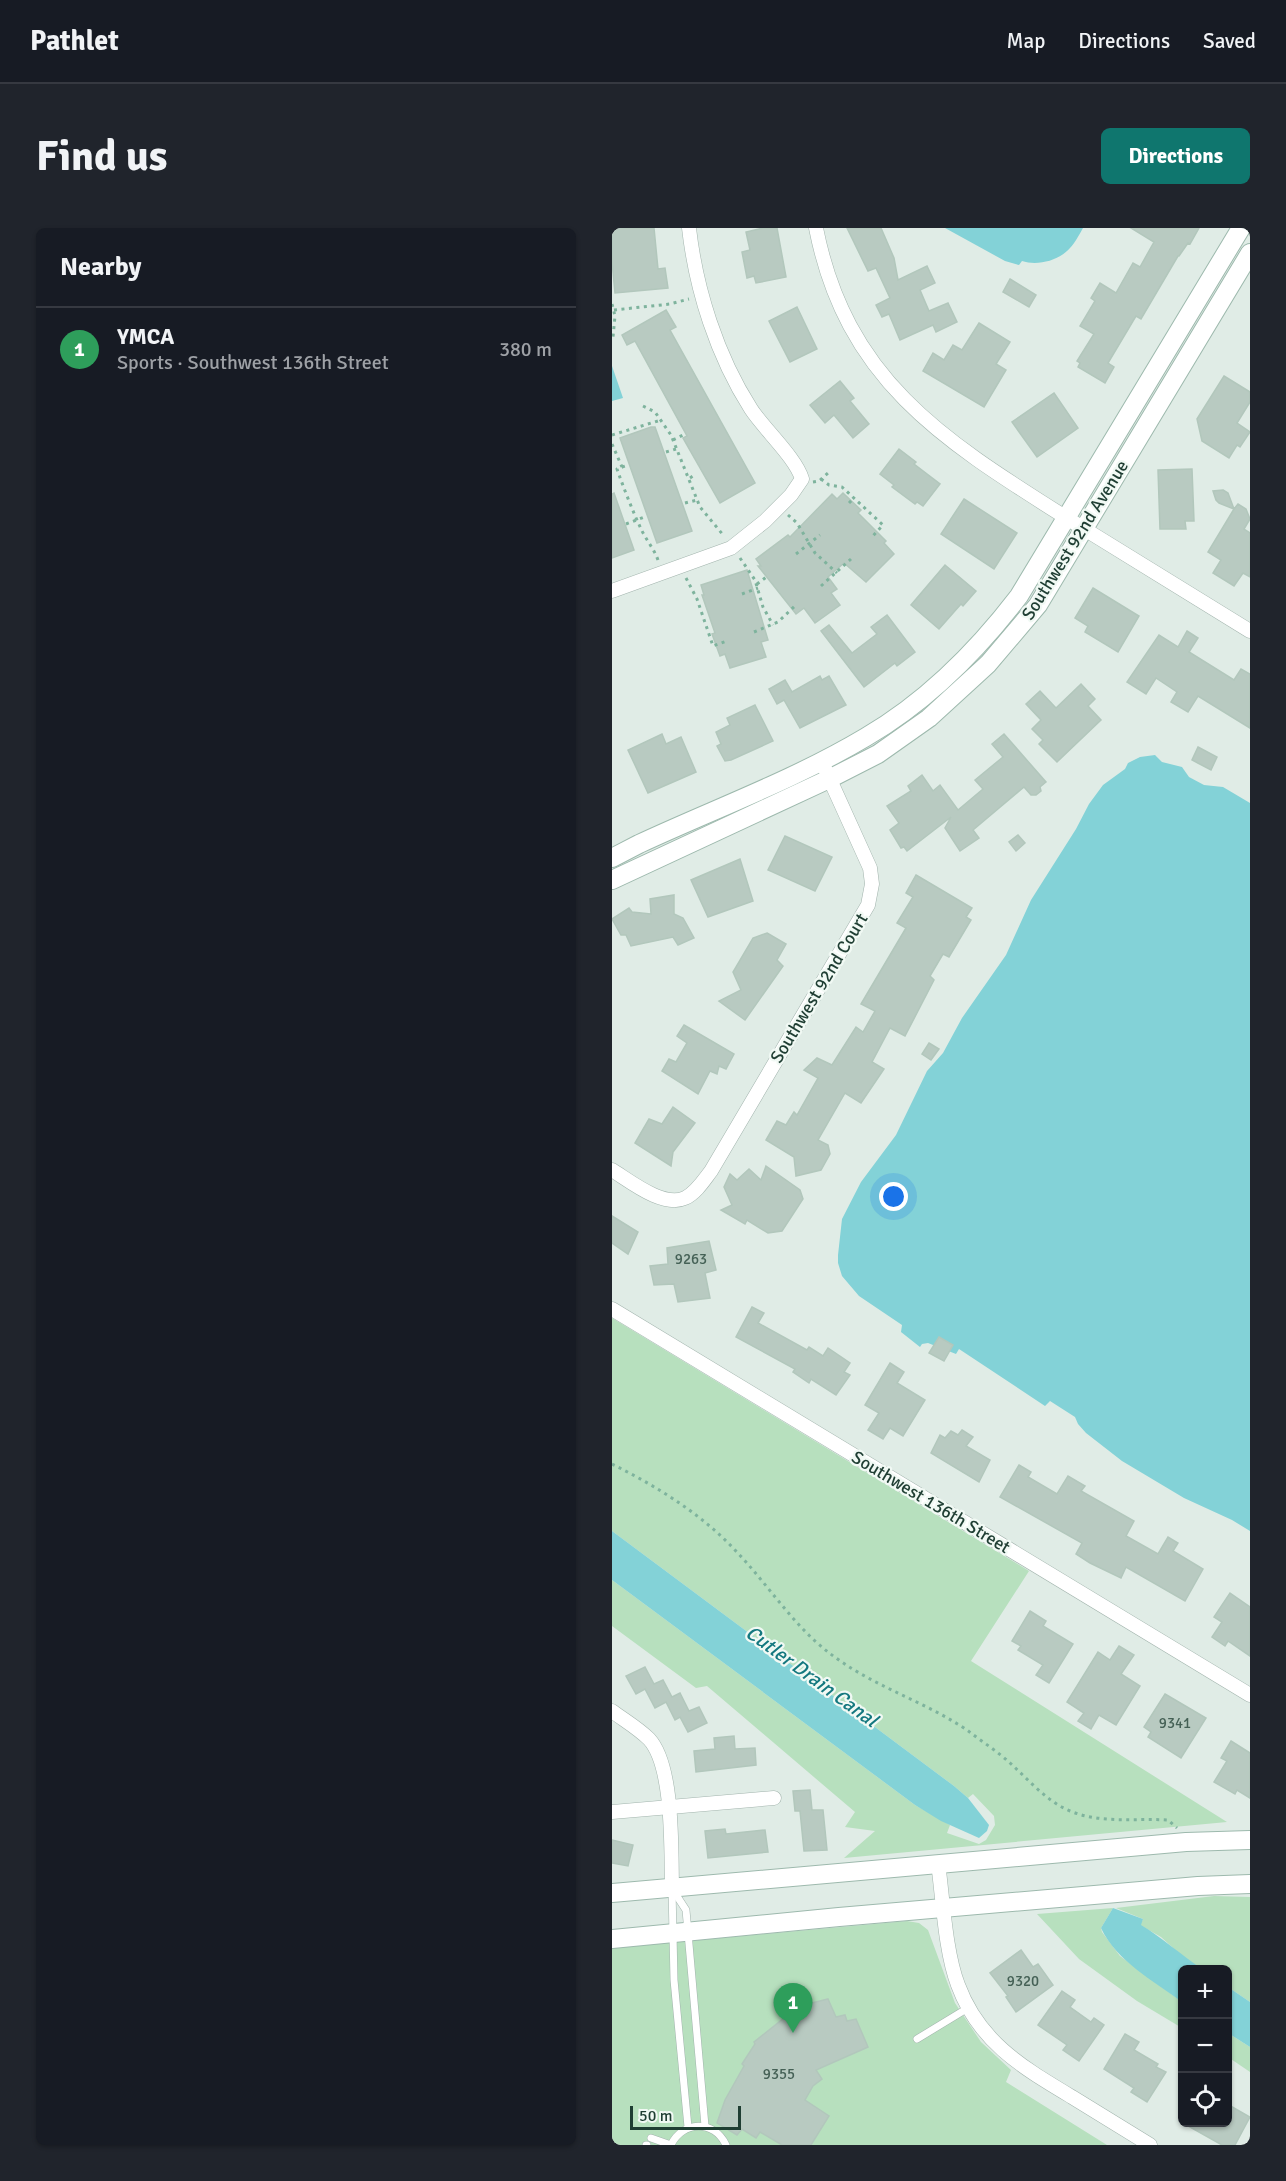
<!DOCTYPE html>
<meta charset="utf-8">
<style>
:root{--surface:#171b24;--page:#20242c;--text:#f1f3f6;--muted:#9ea1a6;--line:#363941;--accent:#0f766e}
body{margin:0;font-family:Signika,sans-serif;background:var(--page);color:var(--text)}
.controls{position:absolute;right:18px;bottom:18px;display:grid;overflow:hidden;border-radius:9px;box-shadow:0 2px 4px #0004}
.controls button{width:54px;height:54px;display:grid;place-items:center;padding:0;border:0;border-bottom:2px solid var(--line);background:var(--surface);color:var(--text);font:30px sans-serif}
.scale{position:absolute;left:18px;bottom:15px;width:111px;box-sizing:border-box;padding-left:6px;border:3px solid #1f3e33;border-top:0;font-size:16px;line-height:21px;white-space:nowrap;color:#1f3e33;-webkit-text-stroke:4px #f1f9f4;paint-order:stroke}
.you{position:absolute;left:282px;top:969px;width:21px;height:21px;margin:-15px;border:4px solid #fff;border-radius:50%;background:#1a73e8;box-shadow:0 0 0 9px #1a73e833}
.badge{display:grid;place-items:center;width:39px;height:39px;border-radius:50%;background:var(--accent);color:#fff;font-size:20px;font-weight:700}
.pin{position:absolute;translate:-50% -50px;filter:drop-shadow(0 2px 3px #0008)}
.pin::after{content:'';position:absolute;top:32px;width:21px;height:18px;background:inherit;clip-path:polygon(0 0,100% 0,50% 100%)}
.list{margin:0;padding:0;list-style:none}
h2{display:flex;justify-content:space-between;align-items:center;height:78px;margin:0;padding:0 24px;font-size:26px}
h2 small{font-size:20px;font-weight:400;color:var(--muted)}
.list li{display:grid;grid-template-columns:39px 1fr auto;gap:18px;align-items:center;box-sizing:border-box;height:84px;padding:0 24px;border-top:2px solid var(--line)}
.list b{display:block;font-size:22px;white-space:nowrap}
.list p{margin:0;font-size:20px;white-space:nowrap;color:var(--muted)}
.list em{font-size:20px;font-style:normal;color:var(--muted)}
.icon{flex:none;width:33px;height:33px;fill:none;stroke:currentColor;stroke-width:2;stroke-linecap:round;stroke-linejoin:round}
.map{position:relative;flex:none;width:638px;height:1917px;overflow:hidden;border-radius:9px}
header{display:flex;align-items:center;gap:36px;box-sizing:border-box;height:84px;padding:0 30px;background:var(--surface);border-bottom:2px solid var(--line)}
header strong{font-size:28px}
nav{display:flex;gap:33px;margin-inline-start:auto;font-size:21px}
.intro{display:flex;align-items:center;justify-content:space-between;box-sizing:border-box;height:144px;padding:0 36px}
h1{margin:0;font-size:42px}
.button{padding:15px 27px;border-radius:9px;background:var(--accent);color:#fff;font-size:21px;font-weight:700}
main{display:flex;gap:36px;padding:0 36px}
aside{flex:1;background:var(--surface);border-radius:9px;box-shadow:0 2px 4px #0004}
.map>svg:first-child{display:block}
.green{fill:#b7e0be}
.water{fill:#83d2d7}
.building{fill:#b8cac1;stroke:#b2c7bc;stroke-width:1.5}
.lines{fill:none;stroke-linecap:round;stroke-linejoin:round}
.lane-casing{stroke:#a2b4ad;stroke-width:8}
.street-casing{stroke:#a2b4ad;stroke-width:15}
.secondary-casing{stroke:#9db9ad;stroke-width:20}
.path{stroke:#7eb39d;stroke-width:3;stroke-dasharray:3 4.5;stroke-linecap:butt}
.lane{stroke:#fff;stroke-width:7}
.street{stroke:#fff;stroke-width:14}
.secondary{stroke:#fff;stroke-width:18}
.labels{text-anchor:middle;stroke-width:4.5;stroke-linejoin:round;paint-order:stroke}
.number-label{font-size:15px;fill:#456156}
.street-label{font-size:18px;fill:#1f3e33;stroke:#f1f9f4}
.water-label{font-size:20px;font-style:italic;fill:#14787f;stroke:#f1f9f4}
</style>
<header>
<strong>Pathlet</strong>
<nav><a>Map</a><a>Directions</a><a>Saved</a></nav>
</header>
<div class="intro"><h1>Find us</h1><a class="button">Directions</a></div>
<main>
<aside>
<h2>Nearby<small></small></h2>
<ul class="list">
<li><span class="badge" style="background:#2e9e5b">1</span><div><b>YMCA</b><p>Sports · Southwest 136th Street</p></div><em>380 m</em></li>
</ul>
</aside>
<div class="map">
<svg width="638" height="1917" viewBox="0 0 638 1917">
<rect width="100%" height="100%" fill="#e0ece6"/>
<g class="green">
<polygon points="0,1090 417,1343 359,1433 615,1594 232,1630 263,1603 233,1599 243,1584 95,1458 84,1460 0,1398 0,1352 303,1577 338,1597 335,1605 367,1616 374,1612 383,1597 382,1588 361,1566 356,1570 342,1558 0,1303"/>
<polygon points="602,1668 638,1669 638,1774 616,1759 616,1742 590,1741 570,1728 549,1709 528,1697 531,1691 504,1680"/>
<polygon points="501,1680 489,1700 490,1704 508,1728 570,1774 570,1800 525,1773 467,1731 425,1686"/>
<polygon points="295,1693 307,1695 316,1702 343,1775 369,1814 399,1842 394,1854 495,1917 0,1917 0,1720"/>
<polygon points="616,1805 638,1819 638,1844 616,1829"/>
</g>
<g class="water">
<path d="M333 0H471C467 7 463 15 458 20 447 33 425 38 410 33L407 37 393 33Z"/>
<polygon points="0,138 11,170 0,173"/>
<polygon points="543,527 550,534 570,539 577,549 592,557 611,559 638,575 638,1303 620,1292 572,1270 510,1233 474,1205 466,1196 463,1189 438,1173 433,1178 347,1121 344,1126 316,1115 310,1116 308,1119 289,1104 290,1097 247,1068 230,1048 226,1035 226,1027 230,991 249,954 284,907 315,843 331,825 350,790 394,727 419,672 464,601 477,576 491,557 513,541 516,535 528,529"/>
<polygon points="0,1303 342,1558 356,1570 377,1597 375,1603 367,1610 329,1593 303,1577 0,1352"/>
<path d="M501 1680 531 1691 529 1697C551 1710 569 1727 590 1741L570 1742V1774C541 1752 505 1734 489 1700Z"/>
<polygon points="616,1759 638,1774 638,1819 616,1805"/>
</g>
<g class="building">
<polygon points="0,0 42,0 46,41 53,40 56,60 3,65 0,34"/>
<polygon points="151,0 165,0 174,49 144,55 142,48 135,50 130,24 138,22 134,4"/>
<polygon points="235,0 269,0 282,30 286,52 315,38 323,55 308,62 317,83 336,75 345,94 324,104 321,97 288,112 277,86 270,89 264,77 278,70 264,40 256,43"/>
<polygon points="519,0 587,0 578,16 576,15 567,28 566,28 529,91 524,88 496,135 502,139 493,155 466,139 468,135 465,133 482,106 468,98 483,73 479,70 488,55 504,65 521,35 528,39 542,14"/>
<polygon points="398,51 424,67 417,79 391,64"/>
<polygon points="185,79 205,121 178,134 157,93"/>
<polygon points="54,82 64,99 58,102 143,255 108,275 71,210 75,208 23,113 15,117 10,107"/>
<polygon points="367,95 398,114 384,136 394,142 372,179 311,143 321,125 332,132 341,117 350,122"/>
<polygon points="612,148 638,164 638,174 625,195 638,204 628,219 625,217 617,230 590,213 585,191"/>
<polygon points="228,153 242,170 238,173 257,196 241,210 222,187 213,195 198,177"/>
<polygon points="442,165 466,200 425,229 400,194"/>
<polygon points="39,199 43,199 80,303 45,315 8,210"/>
<polygon points="287,221 304,234 302,236 328,256 311,278 305,274 303,276 280,259 282,257 268,246"/>
<polygon points="580,241 582,293 573,293 574,301 548,301 546,242"/>
<polygon points="611,262 616,265 622,281 626,276 634,281 638,291 632,301 638,305 638,349 631,345 622,358 601,345 609,332 596,324 622,281 607,275 604,272 601,263"/>
<polygon points="2,265 22,322 0,330 0,266"/>
<polygon points="231,265 249,282 246,285 274,313 272,315 282,326 254,354 232,335 216,349 225,361 219,365 228,377 203,395 192,380 184,386 146,338 149,338 144,331 176,307 178,309 220,266 225,271"/>
<polygon points="352,271 405,305 382,341 329,306"/>
<polygon points="333,337 364,363 351,378 349,376 327,401 299,377"/>
<polygon points="135,342 156,412 149,414 154,429 118,440 113,426 108,428 100,406 103,405 90,367 92,367 89,357"/>
<polygon points="481,360 527,388 506,424 473,404 476,398 463,390"/>
<polygon points="275,387 303,424 285,438 283,435 252,459 209,403 217,397 240,425 265,406 259,399"/>
<polygon points="575,403 586,410 577,424 622,452 629,441 638,446 638,500 586,468 576,484 559,474 565,464 544,450 534,466 515,454 547,407 566,419"/>
<polygon points="208,448 210,452 217,448 234,477 188,500 172,472 165,476 157,461 173,452 180,464"/>
<polygon points="469,456 483,471 476,478 489,492 445,534 427,516 431,512 420,501 429,492 414,476 428,463 444,480"/>
<polygon points="143,477 161,513 119,532 113,533 105,518 109,516 104,504 118,497 115,490"/>
<polygon points="50,506 54,516 69,509 84,544 36,565 16,522"/>
<polygon points="392,506 434,554 428,559 429,563 424,567 419,567 412,559 361,602 367,610 348,623 333,600 339,589 295,623 292,619 289,620 278,602 287,595 275,578 299,563 296,558 310,547 321,563 328,557 346,582 371,561 363,552 391,529 380,516"/>
<polygon points="586,519 605,529 599,542 580,532"/>
<polygon points="406,607 413,615 404,623 397,614"/>
<polygon points="173,608 220,629 203,663 156,642"/>
<polygon points="128,631 141,673 96,689 79,652"/>
<polygon points="304,647 360,680 354,689 359,692 337,729 331,726 318,748 322,752 293,808 278,800 260,834 272,841 249,875 233,865 206,912 216,917 218,926 209,942 184,948 182,929 154,912 165,893 174,897 182,884 185,887 206,850 192,842 205,830 220,837 244,799 251,804 263,783 249,776 294,700 285,695 301,669 294,665"/>
<polygon points="62,667 62,686 71,690 82,710 66,717 61,709 19,718 14,707 9,707 0,691 17,680 20,684 39,686 38,671"/>
<polygon points="155,705 174,716 165,732 171,738 133,792 107,773 129,762 121,744 141,710"/>
<polygon points="72,797 122,826 114,841 107,838 105,846 98,843 86,866 50,843 57,831 64,834 75,815 65,808"/>
<polygon points="317,815 327,821 319,832 310,826"/>
<polygon points="61,879 83,895 61,924 59,938 23,915 37,891 50,896"/>
<polygon points="154,938 188,962 191,971 170,1003 156,1005 135,992 133,996 109,982 120,977 112,959 118,946 125,952 137,941 149,952"/>
<polygon points="0,988 26,1004 16,1026 0,1015"/>
<polygon points="97,1013 104,1042 93,1045 98,1070 66,1074 62,1056 42,1057 38,1038 56,1036 55,1020"/>
<polygon points="140,1079 152,1085 146,1095 195,1122 197,1119 211,1128 216,1120 238,1135 232,1144 238,1147 224,1167 199,1151 197,1155 181,1144 183,1141 124,1109"/>
<polygon points="327,1109 341,1117 332,1133 317,1125"/>
<polygon points="278,1135 292,1144 285,1155 313,1172 291,1208 278,1200 271,1211 256,1202 267,1185 253,1177"/>
<polygon points="350,1202 361,1209 354,1218 378,1232 367,1254 319,1225 328,1207 333,1210 339,1203 346,1207"/>
<polygon points="407,1237 419,1244 416,1249 445,1266 456,1248 473,1258 469,1263 522,1293 514,1308 546,1326 556,1309 566,1315 561,1323 591,1341 573,1373 514,1339 509,1350 478,1335 464,1326 470,1315 388,1269"/>
<polygon points="618,1365 638,1379 638,1428 616,1413 613,1418 600,1409 610,1394 602,1389"/>
<polygon points="418,1383 434,1393 431,1398 461,1416 437,1455 424,1447 431,1437 406,1422 409,1418 400,1413"/>
<polygon points="507,1418 522,1427 509,1446 528,1458 504,1497 487,1487 479,1501 466,1493 472,1485 455,1474 486,1424 498,1432"/>
<polygon points="33,1439 42,1456 51,1452 60,1469 68,1465 77,1483 87,1479 95,1495 76,1504 68,1489 63,1492 54,1474 43,1480 33,1461 24,1466 14,1448"/>
<polygon points="553,1466 594,1490 569,1530 536,1509 539,1504 532,1499"/>
<polygon points="122,1508 123,1521 143,1520 144,1537 84,1544 82,1523 103,1521 102,1510"/>
<polygon points="619,1513 638,1525 638,1570 625,1562 623,1566 602,1554 615,1533 609,1530"/>
<polygon points="198,1562 200,1582 211,1582 215,1622 192,1623 188,1583 183,1583 181,1563"/>
<polygon points="113,1601 114,1606 153,1602 156,1624 96,1630 93,1603"/>
<polygon points="0,1612 21,1617 16,1638 0,1635"/>
<polygon points="409,1722 421,1739 426,1736 441,1757 404,1784 394,1769 396,1768 378,1745"/>
<polygon points="450,1763 463,1772 458,1779 479,1794 482,1790 492,1797 467,1833 451,1822 455,1817 426,1797"/>
<polygon points="216,1771 224,1789 233,1787 235,1793 244,1791 256,1819 204,1842 210,1851 201,1858 193,1872 217,1888 199,1917 170,1917 148,1904 144,1910 130,1901 125,1907 105,1895 113,1872 132,1838 130,1836 143,1816 142,1814 176,1787 200,1775"/>
<polygon points="513,1806 527,1814 522,1822 546,1836 544,1839 554,1844 535,1874 519,1864 522,1860 492,1841"/>
<polygon points="615,1876 638,1889 623,1917 610,1917 569,1894 615,1894"/>
</g>
<g class="lines">
<g class="lane-casing">
<g id="lane">
<polyline points="60,1661 62,1752 76,1899"/>
<polyline points="61,1662 74,1682 93,1898"/>
<polyline points="305,1811 356,1780"/>
<polyline points="39,1910 59,1917"/>
<polyline points="34,1917 35,1917"/>
<path d="M59 1917C70 1893 102 1891 114 1917"/>
</g>
</g>
<g class="street-casing">
<g id="street">
<path d="M204 0C234 152 331 212 453 289 514 327 576 365 638 403"/>
<path d="M0 363 119 320 153 293 179 267 190 251C184 230 152 201 139 181 105 128 84 62 77 0"/>
<path d="M0 942C18 953 51 980 73 970 84 965 92 952 99 943L256 677 260 656 258 640 210 534"/>
<polyline points="0,1081 638,1467"/>
<path d="M0 1483C12 1492 26 1500 37 1511 62 1538 59 1622 60 1659"/>
<polyline points="0,1584 162,1570"/>
<path d="M326 1635C331 1671 333 1723 346 1757 367 1814 410 1839 460 1869 486 1885 512 1901 538 1917"/>
</g>
</g>
<g class="secondary-casing">
<g id="secondary">
<path d="M0 630 27 616C102 581 182 552 254 509 314 474 365 423 407 368L629 0"/>
<polyline points="0,652 217,551 266,526 317,490 376,436 426,377 638,25"/>
<polyline points="0,1665 574,1614 638,1612"/>
<polyline points="0,1711 227,1689 586,1658 638,1656"/>
</g>
</g>
<g class="path">
<polyline points="0,76 3,88 1,109"/>
<polyline points="2,82 58,76 77,71"/>
<polyline points="31,178 43,184 59,207 88,279 112,308"/>
<polyline points="0,207 49,192"/>
<polyline points="61,212 73,206"/>
<path d="M0 216 10 239 5 241C12 261 21 284 30 303 35 313 42 321 46 332"/>
<polyline points="54,224 64,221"/>
<polyline points="10,239 16,237"/>
<polyline points="78,250 84,246"/>
<polyline points="209,251 217,257 230,259 271,297 260,309"/>
<polyline points="201,254 207,253 217,244"/>
<polyline points="73,275 85,272"/>
<polyline points="237,275 242,270"/>
<polyline points="176,287 185,295 203,325 225,345"/>
<polyline points="14,296 35,288"/>
<polyline points="184,326 208,307"/>
<polyline points="128,330 143,352 151,379 161,397"/>
<polyline points="74,350 85,371 101,418 115,413"/>
<polyline points="145,356 157,347"/>
<polyline points="209,358 239,331"/>
<polyline points="130,366 146,360"/>
<polyline points="142,404 166,394 185,376"/>
<path d="M0 1236C44 1258 88 1285 122 1321 151 1351 173 1385 203 1413 250 1456 304 1468 355 1502 369 1513 385 1523 398 1535 417 1552 434 1573 458 1583 490 1596 523 1590 556 1592L565 1600"/>
</g>
<use href="#lane" class="lane"/>
<use href="#street" class="street"/>
<use href="#secondary" class="secondary"/>
</g>
<g class="labels">
<g class="number-label">
<text x="79" y="1036">9263</text>
<text x="563" y="1500">9341</text>
<text x="411" y="1758">9320</text>
<text x="167" y="1851">9355</text>
</g>
<g class="street-label">
<text transform="translate(463 312) rotate(-58)" y="6">Southwest 92nd Avenue</text>
<text transform="translate(207 760) rotate(-59)" y="6">Southwest 92nd Court</text>
<text transform="translate(319 1274) rotate(31)" y="6">Southwest 136th Street</text>
</g>
<g class="water-label">
<text transform="translate(200 1448) rotate(36)" y="7">Cutler Drain Canal</text>
</g>
</g>
</svg>
<div class="controls">
<button>+</button>
<button>−</button>
<button><svg class="icon" aria-label="locate" viewBox="0 0 24 24"><circle cx="12" cy="12" r="6"/><path d="M12 2v4M12 18v4M2 12h4M18 12h4"/></svg></button>
</div>
<div class="scale">50 m</div>
<div class="you"></div>
<div class="pin badge" style="left:181px;top:1805px;background:#2e9e5b">1</div>
</div>
</main>
